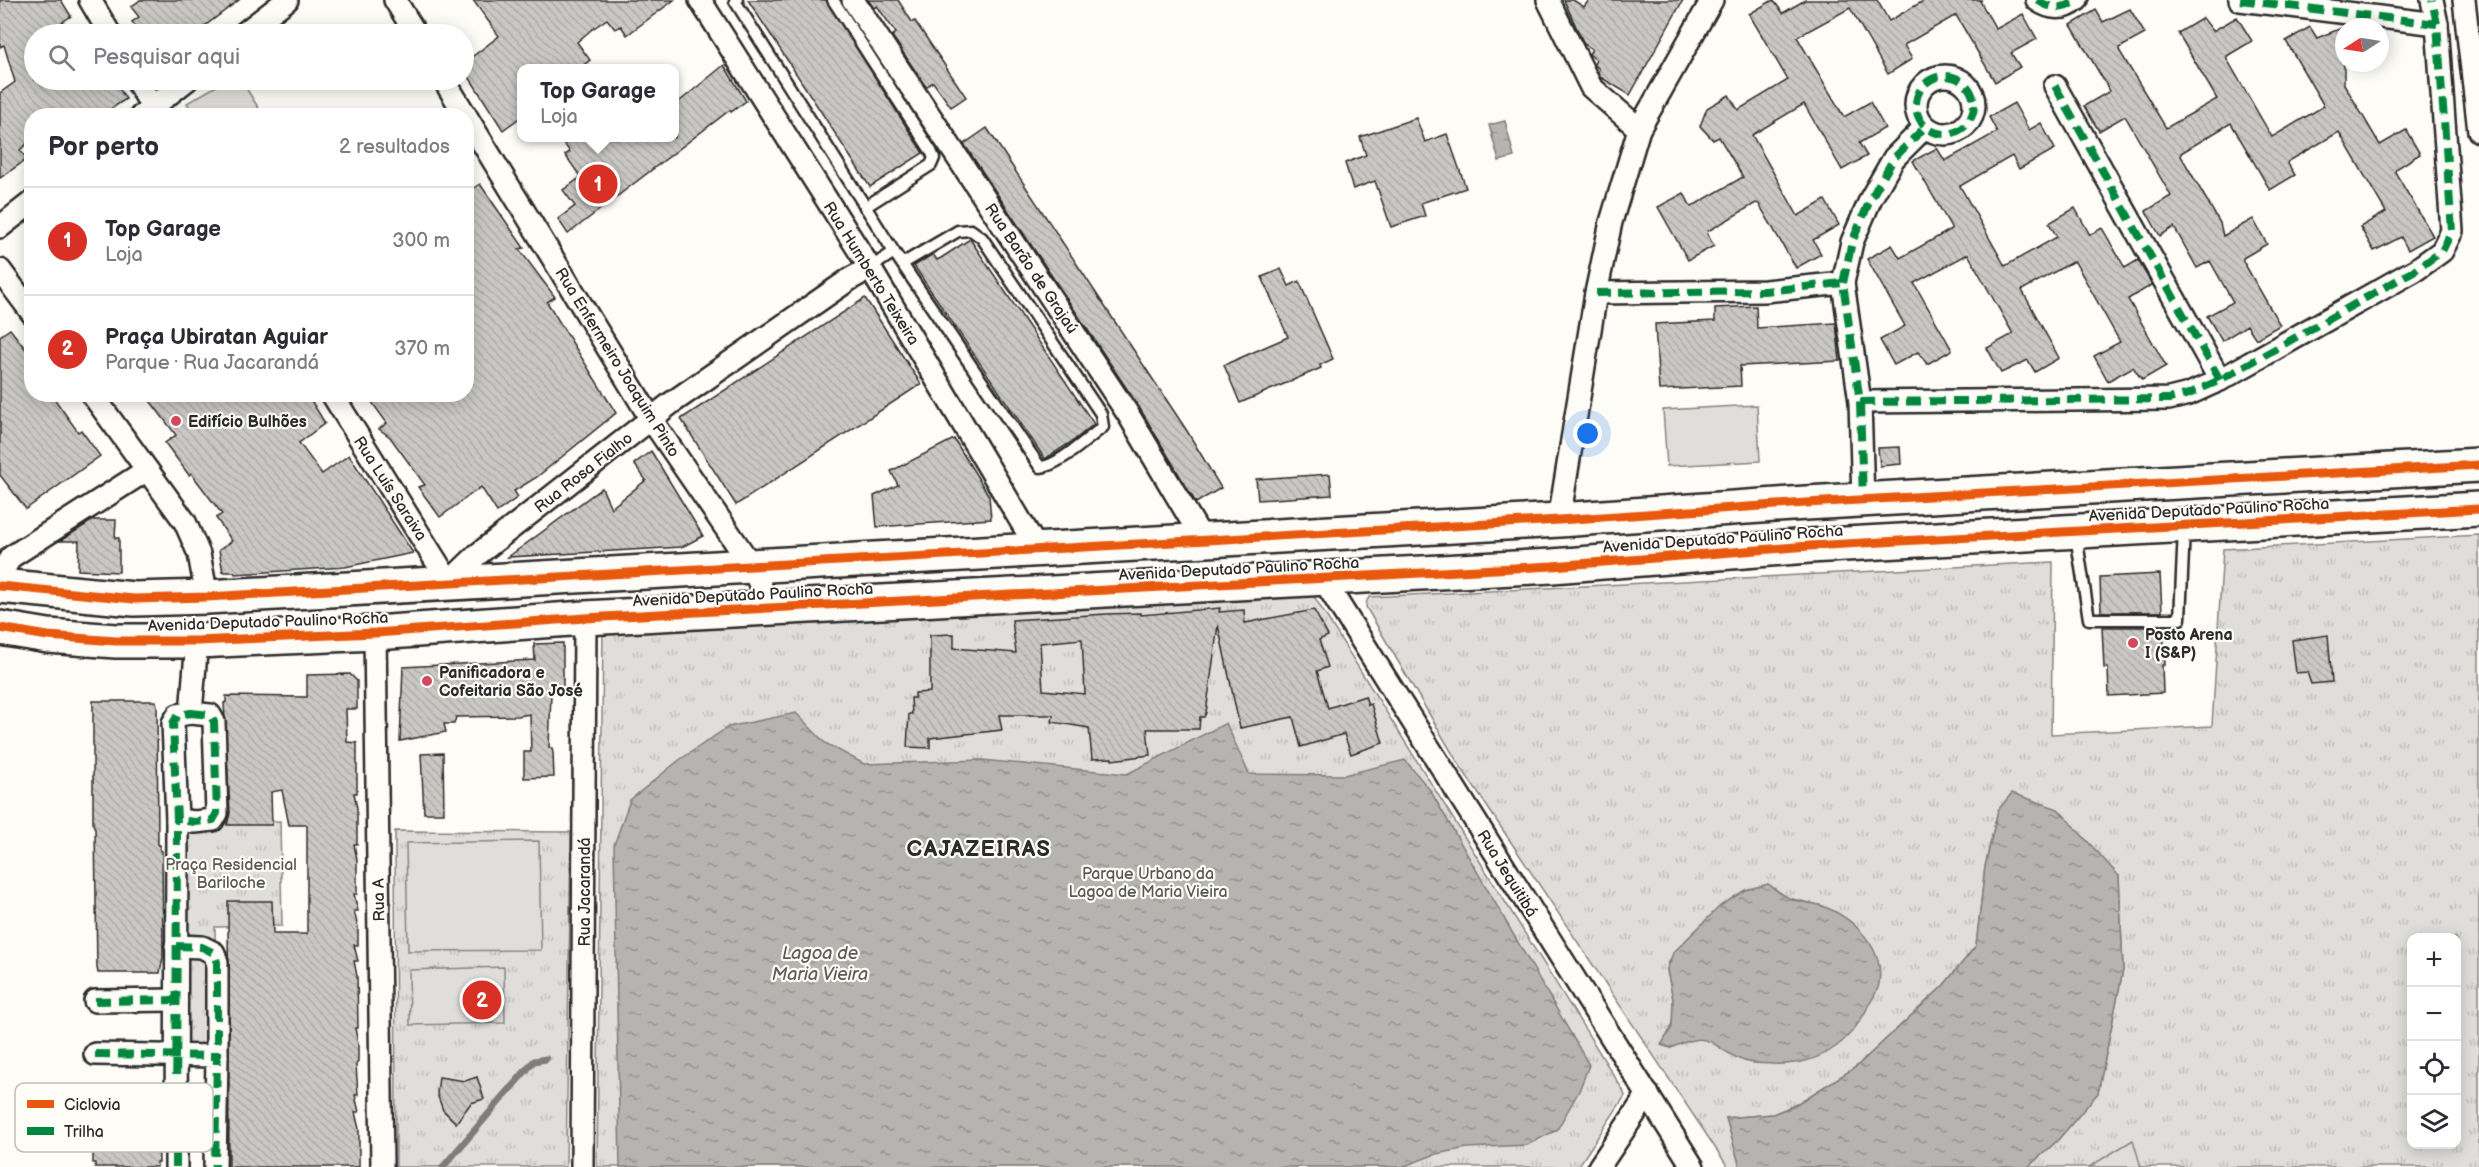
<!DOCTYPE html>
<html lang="pt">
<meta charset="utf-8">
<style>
:root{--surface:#fff;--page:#f2f2f3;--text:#2b2b33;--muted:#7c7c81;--line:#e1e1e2;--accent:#d93025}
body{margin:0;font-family:"Balsamiq Sans",sans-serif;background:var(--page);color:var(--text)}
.controls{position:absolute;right:18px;bottom:18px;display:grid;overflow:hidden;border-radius:12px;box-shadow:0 3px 15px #0003}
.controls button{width:54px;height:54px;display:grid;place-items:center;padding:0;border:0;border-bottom:2px solid var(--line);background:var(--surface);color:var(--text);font:30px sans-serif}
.compass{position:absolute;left:2335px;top:18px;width:54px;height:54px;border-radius:50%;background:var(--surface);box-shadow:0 3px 15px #0003;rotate:258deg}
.you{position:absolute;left:1588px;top:434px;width:21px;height:21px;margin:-15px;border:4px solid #fff;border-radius:50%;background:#1a73e8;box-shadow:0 0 0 9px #1a73e833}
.badge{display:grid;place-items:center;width:39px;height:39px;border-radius:50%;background:var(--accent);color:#fff;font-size:20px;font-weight:700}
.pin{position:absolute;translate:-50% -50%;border:3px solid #fff;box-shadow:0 2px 6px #0006}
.popup{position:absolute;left:517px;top:64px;width:162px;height:78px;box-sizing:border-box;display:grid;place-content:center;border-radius:12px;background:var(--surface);filter:drop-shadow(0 2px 4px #0005);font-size:20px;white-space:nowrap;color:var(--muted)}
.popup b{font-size:22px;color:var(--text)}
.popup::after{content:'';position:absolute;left:50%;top:100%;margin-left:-12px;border:12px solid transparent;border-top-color:var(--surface)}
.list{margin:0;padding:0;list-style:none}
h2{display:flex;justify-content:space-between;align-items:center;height:78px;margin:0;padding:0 24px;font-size:26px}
h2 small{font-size:20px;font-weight:400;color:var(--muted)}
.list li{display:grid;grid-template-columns:39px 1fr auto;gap:18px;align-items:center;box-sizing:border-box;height:108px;padding:0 24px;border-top:2px solid var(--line)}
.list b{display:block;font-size:22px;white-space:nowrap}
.list p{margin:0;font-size:20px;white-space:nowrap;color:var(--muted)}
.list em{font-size:20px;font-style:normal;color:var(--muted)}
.icon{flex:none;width:33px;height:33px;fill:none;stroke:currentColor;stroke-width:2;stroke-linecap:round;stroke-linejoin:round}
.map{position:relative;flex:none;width:2479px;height:1167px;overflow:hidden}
.search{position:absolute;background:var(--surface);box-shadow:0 3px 15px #0003;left:24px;top:24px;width:450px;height:66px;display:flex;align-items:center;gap:15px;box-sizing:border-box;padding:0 21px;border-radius:33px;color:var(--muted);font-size:22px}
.panel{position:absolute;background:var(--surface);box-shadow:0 3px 15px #0003;left:24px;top:108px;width:450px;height:294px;border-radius:24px}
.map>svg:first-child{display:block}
.grass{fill:url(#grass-tufts);stroke:#858482;stroke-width:1.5;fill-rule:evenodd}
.pitch{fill:#dfdeda;stroke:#858482;stroke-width:1.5}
.water{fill:url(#water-ripples);stroke:#7e7d7b;stroke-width:1.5}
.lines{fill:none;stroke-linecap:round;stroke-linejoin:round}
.stream{stroke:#7e7d7b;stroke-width:7}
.building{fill:url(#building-back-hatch);stroke:#2b2b2b;stroke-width:1.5;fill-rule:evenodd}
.lane-casing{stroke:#2b2b2b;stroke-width:15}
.street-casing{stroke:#2b2b2b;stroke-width:26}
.primary-casing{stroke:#2b2b2b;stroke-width:38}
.lane{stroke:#fdfcf7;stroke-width:10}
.street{stroke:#fdfcf7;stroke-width:21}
.primary{stroke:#fdfcf7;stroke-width:33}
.quiet{stroke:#00873e;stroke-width:8;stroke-dasharray:15 8;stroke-linecap:butt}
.cycleway-casing{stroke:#fdfcf7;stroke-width:13}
.cycleway{stroke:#e8590c;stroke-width:9}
.poi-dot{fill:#d1495b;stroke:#fdfcf7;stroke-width:2}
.labels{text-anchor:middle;stroke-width:4.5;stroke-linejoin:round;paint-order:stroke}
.street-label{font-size:16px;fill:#2b2b2b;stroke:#fdfcf7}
.poi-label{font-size:16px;font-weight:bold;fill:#2b2b2b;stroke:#fdfcf7;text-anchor:start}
.park-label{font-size:16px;fill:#585857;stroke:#fdfcf7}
.water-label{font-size:18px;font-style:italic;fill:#5b5b5a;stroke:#fdfcf7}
.district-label{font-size:22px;font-weight:bold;letter-spacing:1.5px;fill:#2b2b2b;stroke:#fdfcf7}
.key{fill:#fdfcf7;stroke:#bebdba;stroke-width:1.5}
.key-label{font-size:16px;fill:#2b2b2b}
</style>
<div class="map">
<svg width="2479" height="1167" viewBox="0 0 2479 1167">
<defs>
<pattern id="grass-tufts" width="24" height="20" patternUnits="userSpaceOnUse" patternTransform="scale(1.5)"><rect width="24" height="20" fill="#dfdeda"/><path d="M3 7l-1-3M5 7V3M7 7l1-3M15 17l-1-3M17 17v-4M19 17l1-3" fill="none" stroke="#c0bfbb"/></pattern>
<pattern id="water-ripples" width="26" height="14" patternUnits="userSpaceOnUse" patternTransform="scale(1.5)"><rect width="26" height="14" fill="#b5b4b1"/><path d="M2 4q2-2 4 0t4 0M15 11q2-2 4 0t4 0" fill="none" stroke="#939390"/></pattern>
<pattern id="building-back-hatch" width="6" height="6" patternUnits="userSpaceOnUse" patternTransform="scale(1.5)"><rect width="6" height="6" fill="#c9c8c4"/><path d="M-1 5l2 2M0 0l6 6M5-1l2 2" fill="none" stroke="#adaca9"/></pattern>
</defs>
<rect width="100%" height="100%" fill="#fdfcf7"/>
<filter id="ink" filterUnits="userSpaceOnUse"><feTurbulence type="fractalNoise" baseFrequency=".0167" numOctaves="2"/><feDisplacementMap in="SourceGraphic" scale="12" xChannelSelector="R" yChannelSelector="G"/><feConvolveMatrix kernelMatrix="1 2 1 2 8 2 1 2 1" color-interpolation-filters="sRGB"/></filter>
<g filter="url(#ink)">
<g class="grass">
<path d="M2479 535V1167H2028L2057 1141 2098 1093 2123 970 2119 876 1998 810 1985 867 1976 946 1943 986 1856 1067 1795 1105 1773 1114 1726 1118 1740 1167H1728L1458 763 1366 607 1367 600 1370 597 2053 562 2051 734 2212 726 2223 549ZM1768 884 1788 898 1823 906 1705 1038 1689 1039 1671 1048 1662 1045C1674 1025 1676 1011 1671 987 1670 982 1667 975 1667 969 1670 941 1744 900 1768 884ZM2412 938H2456V1144H2412Z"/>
<polygon points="1302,588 1315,598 1623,1090 1625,1096 1578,1167 597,1167 603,631"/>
<polygon points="280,821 282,926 215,927 217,1047 185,1047 182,825"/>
<polygon points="395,831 571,832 566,1167 396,1167"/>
</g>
<g class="pitch">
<polygon points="227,80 241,80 263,115 194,115 187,103"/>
<polygon points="1757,405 1760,461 1667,466 1663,410"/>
<polygon points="539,841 541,950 408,951 406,843"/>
<polygon points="504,967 505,1023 410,1025 409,970"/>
<polygon points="2133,1140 2141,1167 2089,1167"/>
</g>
<g class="water">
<polygon points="1505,121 1514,157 1499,161 1489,125"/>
<polygon points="796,713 825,743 864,764 982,760 1127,774 1226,723 1249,774 1344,775 1405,760 1430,790 1589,1065 1579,1091 1557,1130 1527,1145 1467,1148 1436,1154 1402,1167 620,1167 614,845 630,800 678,761 728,727"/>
<polygon points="2012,793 2058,809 2119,876 2123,970 2098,1093 2057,1141 2028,1167 1740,1167 1726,1118 1773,1114 1795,1105 1856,1067 1943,986 1976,946 1985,867 1998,810"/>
<path d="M1768 884C1774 888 1780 894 1787 897 1797 903 1811 902 1822 906 1853 917 1885 948 1879 984 1878 991 1872 999 1869 1005 1849 1046 1818 1066 1772 1064 1763 1063 1752 1064 1744 1061 1709 1047 1713 1028 1671 1048L1661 1045 1672 1027 1673 999 1667 970 1673 953 1720 906 1745 890Z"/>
</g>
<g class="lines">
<polyline class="stream" points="443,1167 534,1061 546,1059"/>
</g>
<g class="building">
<polygon points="0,0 61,0 71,16 45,34 34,34 34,42 29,45 34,61 34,80 114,80 126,99 100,116 32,116 32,139 20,150 27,159 0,178 0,93 15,82 4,45 0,47"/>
<polygon points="140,0 239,0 194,34 142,34 132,22 139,17 131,7"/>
<polygon points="473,0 674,0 627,35 621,26 615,29 607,19 591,30 577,42 590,60 579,69 522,69 522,116 503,130 464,69 464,63 499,36"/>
<polygon points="748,0 826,0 923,153 870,187"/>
<polygon points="868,0 898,0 912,22 915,21 966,97 951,107 933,82 926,87 892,36 896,33 877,6 874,8"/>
<polygon points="1564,0 1573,0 1584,7 1589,0 1683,0 1630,95 1600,77 1598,72 1599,69 1594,64 1596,60 1589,54 1592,49 1584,44"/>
<polygon points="1773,0 1783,13 1805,0 1877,0 1889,21 1925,0 1982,0 1980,1 1996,29 2023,14 2037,39 2011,53 2020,67 1995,82 1956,15 1904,45 1912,59 1888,74 1850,8 1797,37 1844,117 1870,102 1885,128 1859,143 1867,156 1842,170 1804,104 1752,135 1798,216 1825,200 1839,225 1813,240 1821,254 1796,268 1759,204 1756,203 1708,231 1707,234 1714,246 1688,260 1658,207 1684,193 1691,207 1743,177 1719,137 1713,140 1700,126 1707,108 1729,95 1738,110 1788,80 1749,14"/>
<polygon points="2130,9 2145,34 2119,48 2119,50 2166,128 2217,99 2178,33 2203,18 2213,31 2237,17 2252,41 2227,56 2227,59 2272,137 2324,106 2286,41 2310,27 2317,38 2344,27 2344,84 2380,145 2406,130 2420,154 2396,169 2395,172 2433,236 2408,250 2401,237 2374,251 2360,227 2386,212 2339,132 2289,161 2288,164 2295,175 2270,190 2231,123 2181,153 2181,156 2220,223 2223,236 2253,219 2267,244 2243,258 2243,261 2280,325 2256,339 2247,325 2222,341 2207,316 2233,302 2210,261 2197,268 2174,227 2160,236 2146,211 2171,196 2125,116 2099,131 2084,106 2110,91 2071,25 2096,10 2103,22"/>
<polygon points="724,65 746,101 731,112 730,110 568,234 558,219 575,206 563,190 581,177 565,155 570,152 560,138 675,138 675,105"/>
<polygon points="2014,103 2029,130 2041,123 2055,149 2019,169 2012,156 1960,186 2005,266 2057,237 2049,223 2075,208 2090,235 2102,228 2125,268 2138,260 2152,285 2128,299 2166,366 2142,380 2133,367 2108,381 2094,356 2120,342 2075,262 2072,262 2022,290 2059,358 2035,372 2028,360 2001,373 1987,348 2013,334 1968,254 1914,283 1952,350 1927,364 1918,352 1894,365 1880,340 1905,326 1867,259 1892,245 1900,258 1952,229 1913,161 1937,148 1945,161 1997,132 1989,117"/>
<polygon points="1416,118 1425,142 1447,134 1466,188 1421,203 1425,216 1391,227 1375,181 1353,189 1345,163 1366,155 1360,137"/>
<polygon points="987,128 1187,431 1221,488 1196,503 1139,407 964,144"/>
<polygon points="480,184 524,248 519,249 555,297 547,302 616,413 537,477 514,491 518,497 497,512 481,487 440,517 418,487 425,485 390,437 379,429 387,423 366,394 466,394 466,193"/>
<polygon points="970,239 1094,424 1073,441 1045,459 914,266 933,254 937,260 941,258"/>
<polygon points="1281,269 1289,286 1299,281 1333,359 1320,365 1321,368 1240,403 1224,365 1288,337 1262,277"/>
<polygon points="865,298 921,384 736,505 681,419"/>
<polygon points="1756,306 1757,328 1836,323 1840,361 1740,366 1741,386 1659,390 1655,324 1715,321 1715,308"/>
<polygon points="10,329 32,357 32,394 51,394 78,432 81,430 100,456 26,509 0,475 0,336"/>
<polygon points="145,394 307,394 325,423 299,443 322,474 349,455 413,553 345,567 235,574 234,572 223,572 219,550 232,541 216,518 222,514 191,473 189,475 165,443 176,435"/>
<polygon points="954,439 989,496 991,519 877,527 874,496 898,485 891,471"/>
<polygon points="1900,447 1901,464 1880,466 1878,448"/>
<polygon points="651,451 703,536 682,547 508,557 602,488 611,508 646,480 634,464"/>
<polygon points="1330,474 1332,495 1258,500 1256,479"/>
<polygon points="93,520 116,520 115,538 119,538 119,572 78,570 79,541 60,541"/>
<polygon points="2160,574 2162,612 2101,612 2100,577"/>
<path d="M1220 608 1219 612 1244 610 1245 623 1314 610 1328 636 1319 640 1328 667 1317 671 1328 708 1365 696 1368 705 1371 704 1383 743 1351 754 1344 734 1301 747 1293 717 1240 728 1218 625 1206 713 1204 717H1200L1199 729H1147L1150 755 1112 760V758L1092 759 1089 728 1052 722 1053 715H999L1002 730 930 738V748L907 747 909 714H912L911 698H915V693L930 692V635L954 634V648L1016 653 1012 620 1107 614 1140 613 1141 615ZM1082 639 1085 694 1043 690 1040 643Z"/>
<polygon points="2102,627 2163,627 2165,665 2162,665 2163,693 2109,696 2108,668 2104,668"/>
<polygon points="2328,635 2332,682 2311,684 2307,672 2296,673 2292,640"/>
<polygon points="563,643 563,693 551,693 549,748 552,748 553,753 554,777 524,778 524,752 531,752 530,714 518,716 456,717 454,724 444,724 446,732 400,741 403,667 535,660 534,644"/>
<polygon points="350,674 357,681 357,709 346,709 347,742 357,743 357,793 354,793 357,808 357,844 354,844 357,860 357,894 354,894 358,911 354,911 358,927 358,945 354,945 358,961 354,961 357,976 358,1028 355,1028 358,1044 358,1061 356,1065 358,1095 355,1095 359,1112 355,1112 359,1129 359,1167 229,1167 228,901 272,901 273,934 307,934 307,825 289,825 282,790 271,792 272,825 227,825 230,813 224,703 226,702 226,696 307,697 307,675"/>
<polygon points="93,701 156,701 157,706 158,845 160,845 160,850 162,851 163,957 160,973 98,973 97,968 95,829 93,824"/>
<polygon points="443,753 444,813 424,813 421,754"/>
<polygon points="439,1077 465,1081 477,1077 484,1099 471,1103 456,1123 443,1110 437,1094"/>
<polygon points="157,1087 159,1162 157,1162 157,1167 95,1167 95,1163 93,1163 93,1146 94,1088"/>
</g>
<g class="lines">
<g class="lane-casing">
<g id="lane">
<polyline points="737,0 735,1 894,252 870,268"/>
<polyline points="833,0 931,151 934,158 931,165 865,207"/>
<path d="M894 252 1040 467C1057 467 1088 438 1103 427L1101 414 982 238 971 230 958 231 902 264"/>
<polyline points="2076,535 2089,619 2180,619 2184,529"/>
</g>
</g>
<g class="street-casing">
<g id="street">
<polyline points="90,0 110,34"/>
<polyline points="395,0 416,34"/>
<polyline points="700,0 870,268 1038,550"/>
<polyline points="853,0 1128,414 1203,540"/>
<polyline points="1548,0 1591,87 1639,129"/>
<path d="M2037 0C2050 9 2064 11 2077 0"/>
<polyline points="2240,0 2437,24"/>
<polyline points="2464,0 2479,131"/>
<polyline points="243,34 287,0"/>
<circle cx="1945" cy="105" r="29"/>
<polyline points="136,80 158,116"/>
<polyline points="444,80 466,116"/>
<polyline points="2055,86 2220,380"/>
<polyline points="141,116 187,80"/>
<polyline points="466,116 651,419 751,565 770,607"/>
<polyline points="0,227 32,202"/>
<polyline points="0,270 32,313"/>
<polyline points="1843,283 1852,242 1871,198 1894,158 1925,127"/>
<polyline points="1596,293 1765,291 1843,283 1860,402 1863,501"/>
<polyline points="92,394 185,522 199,554 207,597"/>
<polyline points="332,394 449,582 477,555 670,404 850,279 870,268"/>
<polyline points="1860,402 2169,399 2189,394 2220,380 2417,269 2442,251 2452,231 2437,24 2432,0"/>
<polyline points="1559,520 1596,293 1611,222 1639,129 1712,0"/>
<polyline points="1323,579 1693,1167"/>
<path d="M5 587C0 575 4 568 11 557L147 470"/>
<polyline points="375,633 382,1167"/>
<polygon points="191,713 210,715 214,722 217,813 213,820 195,822 177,820 173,723 178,715"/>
<polyline points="191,713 197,641"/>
<polyline points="176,946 202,947 214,953 217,962 217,1056"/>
<polyline points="95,1001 176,1000"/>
<polyline points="95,1054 217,1056 215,1167"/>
<polyline points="176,1167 177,820"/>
<polyline points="582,1167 585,618"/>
<polyline points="1599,1167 1648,1094"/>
</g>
</g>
<g class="primary-casing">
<g id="primary">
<polyline points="0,586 134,599 207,597 1559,520 1806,503 2479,465"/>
<polyline points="0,628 48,636 116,641 197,641 375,633 585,618 1552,566 1809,546 2479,509"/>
</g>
</g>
<use href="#lane" class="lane"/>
<use href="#street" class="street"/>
<use href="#primary" class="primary"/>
<g class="quiet">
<path d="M2037 0C2050 9 2064 11 2077 0"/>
<polyline points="2240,0 2437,24"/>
<circle cx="1945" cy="105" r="29"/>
<polyline points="2055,86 2220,380"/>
<polyline points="1843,283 1852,242 1871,198 1894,158 1925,127"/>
<polyline points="1596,293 1765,291 1843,283 1860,402 1863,501"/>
<polyline points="1860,402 2169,399 2189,394 2220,380 2417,269 2442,251 2452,231 2437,24 2432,0"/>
<polygon points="191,713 210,715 214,722 217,813 213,820 195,822 177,820 173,723 178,715"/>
<polyline points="176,946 202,947 214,953 217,962 217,1056"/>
<polyline points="95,1001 176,1000"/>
<polyline points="95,1054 217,1056 215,1167"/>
<polyline points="176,1167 177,820"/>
</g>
<g class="cycleway-casing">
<g id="cycleway">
<polyline points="0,586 134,599 207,597 1559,520 1806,503 2479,465"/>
<polyline points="0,628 48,636 116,641 197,641 375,633 585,618 1552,566 1809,546 2479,509"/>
</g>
</g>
<use href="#cycleway" class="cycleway"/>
</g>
</g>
<g class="poi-dot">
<circle cx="176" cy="421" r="6"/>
<circle cx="2133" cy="643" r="6"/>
<circle cx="427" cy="681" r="6"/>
</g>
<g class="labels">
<g class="street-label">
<text transform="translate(1032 268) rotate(56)" y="6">Rua Barão de Grajaú</text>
<text transform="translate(872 273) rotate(58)" y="6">Rua Humberto Teixeira</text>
<text transform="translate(618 362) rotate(58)" y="6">Rua Enfermeiro Joaquim Pinto</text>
<text transform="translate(583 472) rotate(-38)" y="6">Rua Rosa Fialho</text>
<text transform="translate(391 488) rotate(57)" y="6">Rua Luís Saraiva</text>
<text transform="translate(2209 509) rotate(-3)" y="6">Avenida Deputado Paulino Rocha</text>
<text transform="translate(1723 538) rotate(-4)" y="6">Avenida Deputado Paulino Rocha</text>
<text transform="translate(1239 568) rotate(-3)" y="6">Avenida Deputado Paulino Rocha</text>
<text transform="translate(753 594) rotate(-3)" y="6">Avenida Deputado Paulino Rocha</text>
<text transform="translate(268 621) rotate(-2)" y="6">Avenida Deputado Paulino Rocha</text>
<text transform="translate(1508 873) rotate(58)" y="6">Rua Jequitibá</text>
<text transform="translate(584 892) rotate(-90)" y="6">Rua Jacarandá</text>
<text transform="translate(378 900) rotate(-91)" y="6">Rua A</text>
</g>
<g class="poi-label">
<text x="188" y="427">Edifício Bulhões</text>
<text x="2145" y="640">Posto Arena<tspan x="2145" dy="18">I (S&amp;P)</tspan></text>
<text x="439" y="678">Panificadora e<tspan x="439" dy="18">Cofeitaria São José</tspan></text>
</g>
<g class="park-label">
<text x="231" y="870">Praça Residencial<tspan x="231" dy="18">Bariloche</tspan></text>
<text x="1148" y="879">Parque Urbano da<tspan x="1148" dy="18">Lagoa de Maria Vieira</tspan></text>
</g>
<g class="water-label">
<text x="820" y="959">Lagoa de<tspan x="820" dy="21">Maria Vieira</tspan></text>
</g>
<g class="district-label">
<text x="979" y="856">CAJAZEIRAS</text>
</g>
</g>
<rect x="15" y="1083" width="198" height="69" rx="9" class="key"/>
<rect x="27" y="1100" width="27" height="8" fill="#e8590c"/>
<rect x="27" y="1127" width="27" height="8" fill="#00873e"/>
<g class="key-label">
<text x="64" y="1110">Ciclovia</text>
<text x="64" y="1137">Trilha</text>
</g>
</svg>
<div class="controls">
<button>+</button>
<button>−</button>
<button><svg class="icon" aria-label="locate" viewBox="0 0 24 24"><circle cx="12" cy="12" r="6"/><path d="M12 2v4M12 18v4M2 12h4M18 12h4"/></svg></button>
<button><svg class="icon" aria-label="layers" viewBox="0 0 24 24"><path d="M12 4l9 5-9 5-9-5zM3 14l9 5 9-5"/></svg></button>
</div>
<svg class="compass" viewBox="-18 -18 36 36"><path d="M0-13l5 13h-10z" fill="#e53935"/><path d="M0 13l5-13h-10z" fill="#7c7c81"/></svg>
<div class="you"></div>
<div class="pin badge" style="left:598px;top:184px">1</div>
<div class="popup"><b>Top Garage</b>Loja</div>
<div class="pin badge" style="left:482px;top:1000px">2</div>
<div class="search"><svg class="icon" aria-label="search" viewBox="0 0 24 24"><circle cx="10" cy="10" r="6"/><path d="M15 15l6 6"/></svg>Pesquisar aqui</div>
<section class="panel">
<h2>Por perto<small>2 resultados</small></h2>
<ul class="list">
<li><span class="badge">1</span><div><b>Top Garage</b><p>Loja</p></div><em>300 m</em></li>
<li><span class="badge">2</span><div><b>Praça Ubiratan Aguiar</b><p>Parque · Rua Jacarandá</p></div><em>370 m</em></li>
</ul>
</section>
</div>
